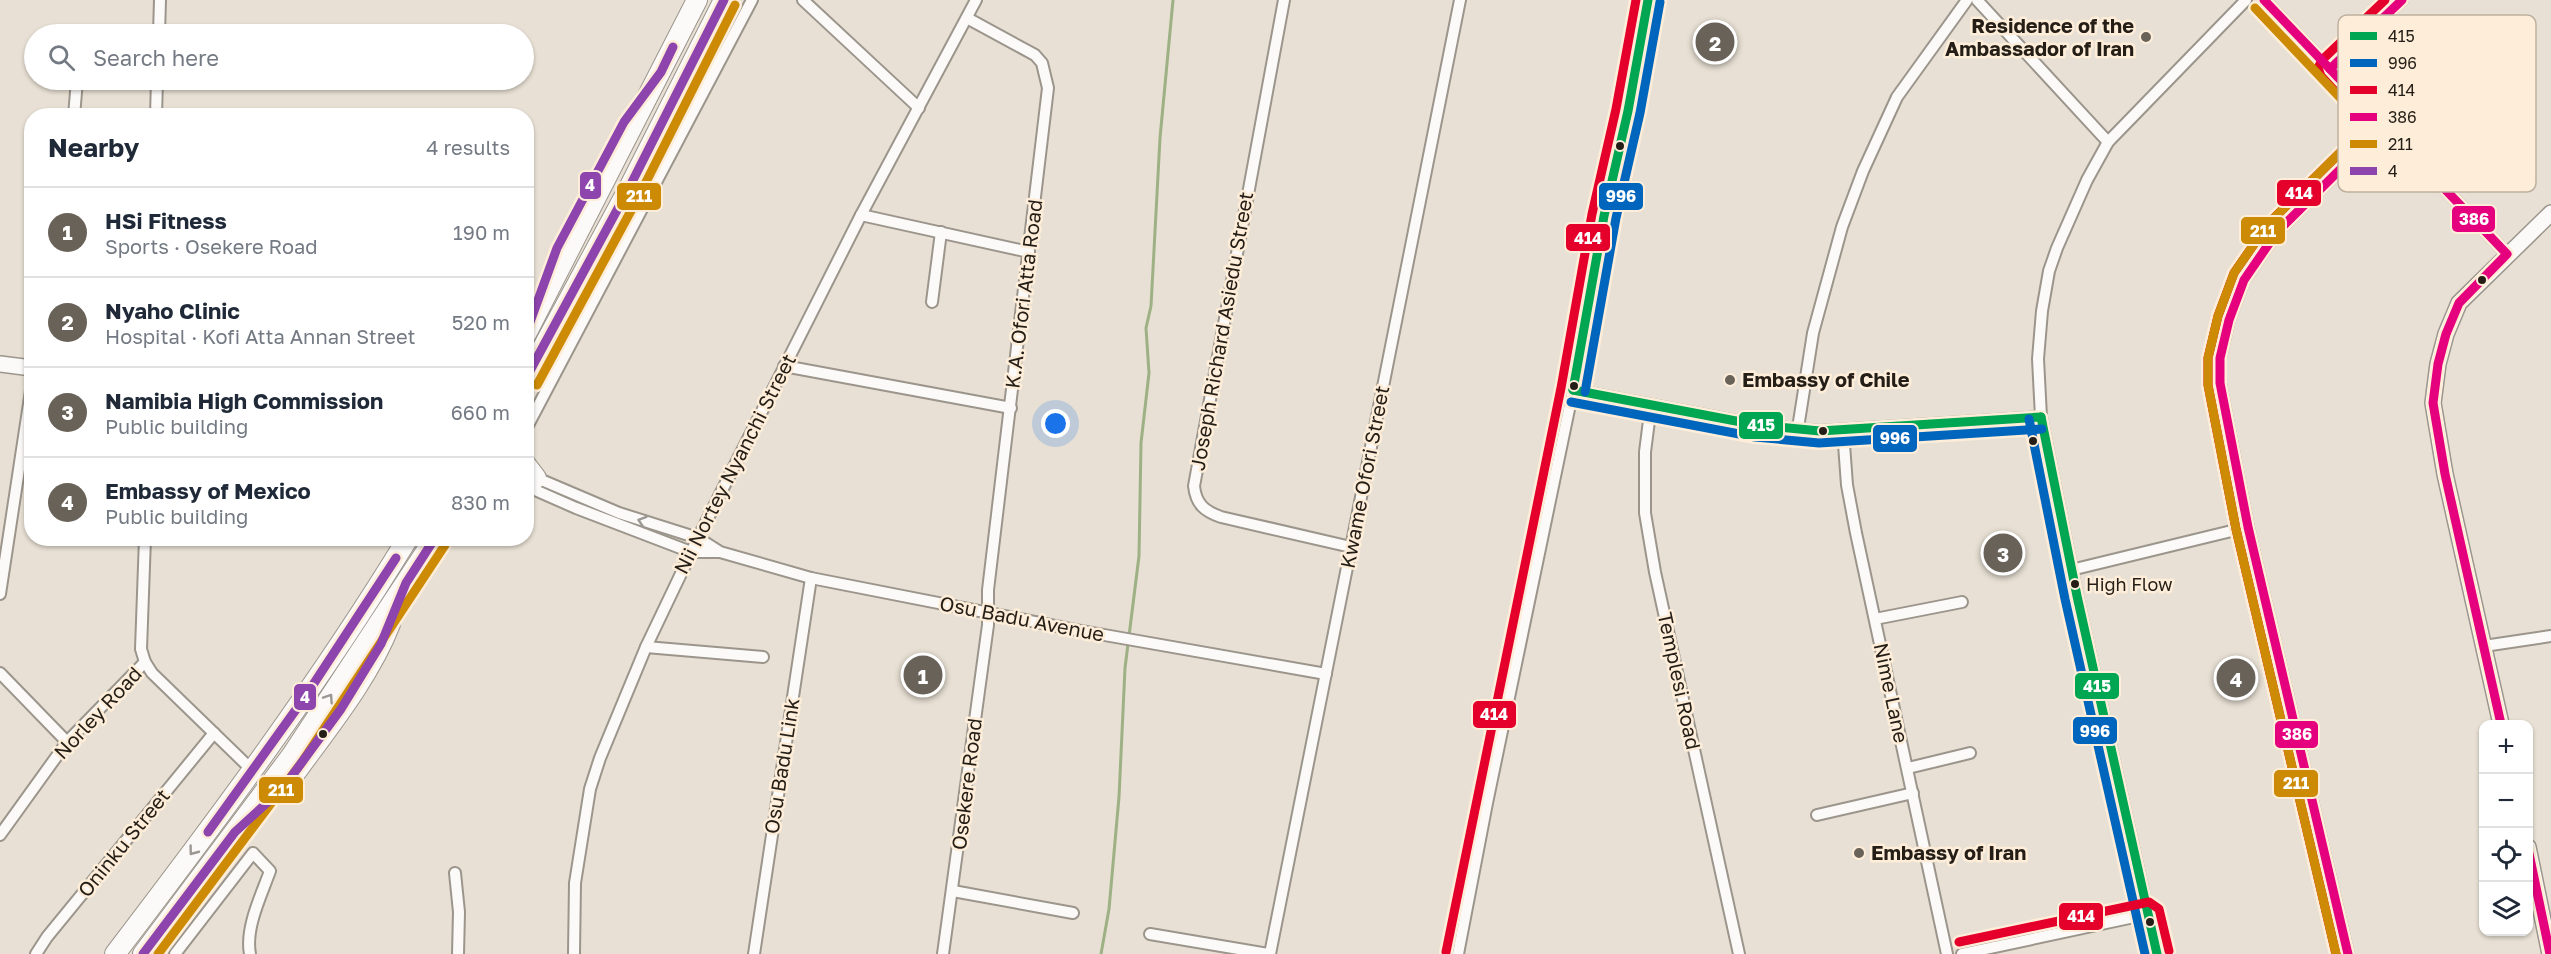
<!DOCTYPE html>
<meta charset="utf-8">
<style>
:root{--surface:#fff;--page:#f6f6f7;--text:#1f2937;--muted:#747a83;--line:#e0e1e3;--accent:#696259}
body{margin:0;font-family:"Golos Text",sans-serif;background:var(--page);color:var(--text)}
.controls{position:absolute;right:18px;bottom:18px;display:grid;overflow:hidden;border-radius:12px;box-shadow:0 2px 4px #0004}
.controls button{width:54px;height:54px;display:grid;place-items:center;padding:0;border:0;border-bottom:2px solid var(--line);background:var(--surface);color:var(--text);font:30px sans-serif}
.you{position:absolute;left:1056px;top:424px;width:21px;height:21px;margin:-15px;border:4px solid #fff;border-radius:50%;background:#1a73e8;box-shadow:0 0 0 9px #1a73e833}
.badge{display:grid;place-items:center;width:39px;height:39px;border-radius:50%;background:var(--accent);color:#fff;font-size:20px;font-weight:700}
.pin{position:absolute;translate:-50% -50%;border:3px solid #fff;box-shadow:0 2px 6px #0006}
.list{margin:0;padding:0;list-style:none}
h2{display:flex;justify-content:space-between;align-items:center;height:78px;margin:0;padding:0 24px;font-size:26px}
h2 small{font-size:20px;font-weight:400;color:var(--muted)}
.list li{display:grid;grid-template-columns:39px 1fr auto;gap:18px;align-items:center;box-sizing:border-box;height:90px;padding:0 24px;border-top:2px solid var(--line)}
.list b{display:block;font-size:22px;white-space:nowrap}
.list p{margin:0;font-size:20px;white-space:nowrap;color:var(--muted)}
.list em{font-size:20px;font-style:normal;color:var(--muted)}
.icon{flex:none;width:33px;height:33px;fill:none;stroke:currentColor;stroke-width:2;stroke-linecap:round;stroke-linejoin:round}
.map{position:relative;flex:none;width:2551px;height:954px;overflow:hidden}
.search{position:absolute;background:var(--surface);box-shadow:0 2px 4px #0004;left:24px;top:24px;width:510px;height:66px;display:flex;align-items:center;gap:15px;box-sizing:border-box;padding:0 21px;border-radius:33px;color:var(--muted);font-size:22px}
.panel{position:absolute;background:var(--surface);box-shadow:0 2px 4px #0004;left:24px;top:108px;width:510px;height:438px;border-radius:24px}
.map>svg:first-child{display:block}
.lines{fill:none;stroke-linecap:round;stroke-linejoin:round}
.stream{stroke:#9db184;stroke-width:3}
.street-casing{stroke:#9b958c;stroke-width:14}
.secondary-casing{stroke:#9b958c;stroke-width:18}
.highway-casing{stroke:#9b958c;stroke-width:22}
.street{stroke:#fcfaf9;stroke-width:10}
.secondary{stroke:#fcfaf9;stroke-width:15}
.highway{stroke:#fcfaf9;stroke-width:20}
.bus-1-casing{stroke:#feeed9;stroke-width:14}
.bus-2-casing{stroke:#feeed9;stroke-width:14}
.bus-3-casing{stroke:#feeed9;stroke-width:14}
.bus-4-casing{stroke:#feeed9;stroke-width:14}
.bus-5-casing{stroke:#feeed9;stroke-width:14}
.bus-6-casing{stroke:#feeed9;stroke-width:14}
.bus-1{stroke:#00a651;stroke-width:9}
.bus-2{stroke:#0065bd;stroke-width:9}
.bus-3{stroke:#e4002b;stroke-width:9}
.bus-4{stroke:#e5007d;stroke-width:9}
.bus-5{stroke:#cd8b05;stroke-width:9}
.bus-6{stroke:#8e44ad;stroke-width:9}
.oneway{stroke:#9b9793}
.poi-dot{fill:#696259;stroke:#feeed9;stroke-width:2}
.bus-dot{fill:#241e17;stroke:#feeed9;stroke-width:2}
.labels{text-anchor:middle;stroke-width:5;stroke-linejoin:round;paint-order:stroke}
.bus-label{font-size:18px;fill:#241e17;stroke:#feeed9;text-anchor:start}
.poi-label{font-size:20px;font-weight:bold;fill:#241e17;stroke:#feeed9;text-anchor:start}
.street-label{font-size:20px;fill:#241e17;stroke:#feeed9}
.key{fill:#feeed9;stroke:#bdb09f;stroke-width:1.5}
.key-label{font-size:16px;fill:#241e17}
.line-badge{stroke:#feeed9;stroke-width:2}
.badge-label{font-size:16px;text-anchor:middle;font-weight:bold;fill:#fff}
</style>
<div class="map">
<svg width="2551" height="954" viewBox="0 0 2551 954">
<rect width="100%" height="100%" fill="#e8e0d4"/>
<g class="lines">
<polyline class="stream" points="1101,954 1109,909 1119,797 1125,668 1139,556 1141,443 1149,373 1146,328 1151,306 1160,138 1173,0"/>
<g class="street-casing">
<g id="street">
<polyline points="803,0 919,108"/>
<path d="M1284 0 1194 486C1196 504 1204 511 1221 517L1351 547"/>
<polyline points="1977,0 2108,142"/>
<polyline points="2264,0 2507,254"/>
<polyline points="159,34 160,0"/>
<polyline points="2330,69 2402,0"/>
<polyline points="74,116 77,80"/>
<polyline points="156,116 157,80"/>
<polyline points="861,215 1029,252"/>
<polyline points="932,302 941,232"/>
<polyline points="784,366 1011,408"/>
<polyline points="1573,390 1757,425 1820,431 2041,417"/>
<polyline points="1651,405 1645,452 1645,513 1655,572 1739,954"/>
<polyline points="1798,428 1813,333 1842,227 1863,171 1897,97 1967,0"/>
<polyline points="526,429 752,0"/>
<polyline points="1843,431 1847,485 1856,533 1947,954"/>
<polyline points="532,476 619,513 698,538 720,552 811,578 1076,630 1326,674"/>
<polyline points="526,486 576,508 691,552 719,552"/>
<polyline points="145,538 141,649 145,662 152,673 253,771"/>
<polyline points="2071,570 2248,527"/>
<polyline points="0,594 32,384"/>
<polyline points="1875,619 1962,602"/>
<polyline points="2484,646 2551,636"/>
<polyline points="646,647 763,657"/>
<polyline points="0,673 67,742"/>
<polyline points="1908,768 1970,753"/>
<polyline points="1817,815 1913,793"/>
<polyline points="0,835 67,742 145,662"/>
<polyline points="455,873 459,912 458,954"/>
<polyline points="953,891 1073,913"/>
<polyline points="1150,934 1268,954"/>
<polyline points="36,954 47,937 214,733"/>
<path d="M175 954 253 853 270 871C261 896 245 928 250 954"/>
<polyline points="574,954 575,883 590,789 600,758 646,647 698,538 861,215 976,0"/>
<polyline points="754,954 811,578"/>
<polyline points="943,954 988,625 988,590 1048,88 1042,63 1035,55 967,18"/>
<polyline points="1270,954 1460,0"/>
<polyline points="1458,954 1487,803 1573,390 1604,216 1628,111 1648,0"/>
<polyline points="1962,954 2148,914"/>
<polyline points="2157,954 2077,596 2041,417 2038,359 2042,311 2049,271 2057,248 2087,180 2108,142 2246,0"/>
<polyline points="2348,954 2248,527 2220,383 2220,358 2229,320 2244,280 2277,232 2384,126"/>
</g>
</g>
<g class="secondary-casing">
<g id="secondary">
<polyline points="0,364 32,368"/>
<polyline points="2501,724 2445,474 2433,403 2438,364 2446,334 2459,303 2551,213"/>
<polyline points="2528,847 2550,954"/>
</g>
</g>
<g class="highway-casing">
<g id="highway">
<polyline points="526,334 697,0"/>
<polyline points="526,379 629,188 724,0"/>
<polyline points="526,465 536,478"/>
<path d="M293 776C327 729 369 678 390 624"/>
<path d="M115 954C218 819 319 684 408 538"/>
<polyline points="143,954 292,755 435,538"/>
</g>
</g>
<use href="#street" class="street"/>
<use href="#secondary" class="secondary"/>
<use href="#highway" class="highway"/>
<g class="bus-1-casing">
<g id="bus-1">
<polyline points="1573,390 1757,425 1820,431 2041,417"/>
<polyline points="1573,390 1604,216 1628,111 1648,0"/>
<polyline points="2041,417 2077,596 2157,954"/>
</g>
</g>
<g class="bus-2-casing">
<g id="bus-2">
<polyline points="1585,392 1616,218 1640,113 1660,2"/>
<polyline points="1571,402 1755,437 1819,443 2042,429"/>
<polyline points="2029,419 2065,599 2145,954"/>
</g>
</g>
<g class="bus-3-casing">
<g id="bus-3">
<polyline points="1959,942 2149,902 2159,909 2169,951"/>
<polyline points="1446,952 1561,388 1592,214 1616,109 1636,0"/>
<polyline points="2336,954 2236,529 2208,385 2208,358 2218,316 2234,273 2268,224 2367,126 2321,76 2318,68 2322,60 2385,0"/>
</g>
</g>
<g class="bus-4-casing">
<g id="bus-4">
<polyline points="2264,0 2507,254 2459,303 2446,334 2438,364 2433,403 2445,474 2501,724"/>
<polyline points="2330,69 2402,0"/>
<polyline points="2528,849 2550,954"/>
<polyline points="2348,954 2248,527 2220,383 2220,358 2229,320 2244,280 2277,232 2384,126"/>
</g>
</g>
<g class="bus-5-casing">
<g id="bus-5">
<polyline points="2255,8 2367,126 2268,224 2234,273 2218,316 2208,358 2208,385 2236,529 2336,954"/>
<polyline points="537,385 640,194 735,5"/>
<polyline points="158,954 302,762 445,545"/>
</g>
</g>
<g class="bus-6-casing">
<g id="bus-6">
<polyline points="526,333 557,248 624,122 661,72 673,47"/>
<polyline points="526,378 629,188 724,0"/>
<polyline points="208,832 305,697 396,558"/>
<polyline points="143,954 235,832 283,788 341,709 381,644 406,583 435,538"/>
</g>
</g>
<use href="#bus-1" class="bus-1"/>
<use href="#bus-2" class="bus-2"/>
<use href="#bus-3" class="bus-3"/>
<use href="#bus-4" class="bus-4"/>
<use href="#bus-5" class="bus-5"/>
<use href="#bus-6" class="bus-6"/>
</g>
<defs><path id="oneway-chevron" d="M-2-3.5L2.5 0L-2 3.5" fill="none" stroke-width="1.6" stroke-linecap="round" stroke-linejoin="round" transform="scale(1.5)"/></defs>
<g class="oneway">
<use href="#oneway-chevron" transform="translate(642 521) rotate(-162)"/>
<use href="#oneway-chevron" transform="translate(329 698) rotate(-56)"/>
<use href="#oneway-chevron" transform="translate(193 851) rotate(127)"/>
</g>
<g class="poi-dot">
<circle cx="2146" cy="37" r="6"/>
<circle cx="1730" cy="380" r="6"/>
<circle cx="1859" cy="853" r="6"/>
</g>
<g class="bus-dot">
<circle cx="1620" cy="146" r="5"/>
<circle cx="2482" cy="280" r="5"/>
<circle cx="1574" cy="386" r="5"/>
<circle cx="1823" cy="431" r="5"/>
<circle cx="2033" cy="441" r="5"/>
<circle cx="2075" cy="584" r="5"/>
<circle cx="323" cy="734" r="5"/>
<circle cx="2150" cy="922" r="5"/>
</g>
<g class="labels">
<g class="bus-label">
<text x="2086" y="591">High Flow</text>
</g>
<g class="poi-label">
<text x="2134" y="33" text-anchor="end">Residence of the<tspan x="2134" dy="23">Ambassador of Iran</tspan></text>
<text x="1742" y="387">Embassy of Chile</text>
<text x="1871" y="860">Embassy of Iran</text>
</g>
<g class="street-label">
<text transform="translate(1024 294) rotate(-83)" y="7">K.A. Ofori Atta Road</text>
<text transform="translate(1222 331) rotate(-80)" y="7">Joseph Richard Asiedu Street</text>
<text transform="translate(735 464) rotate(-63)" y="7">Nii Nortey Nyanchi Street</text>
<text transform="translate(1365 477) rotate(-79)" y="7">Kwame Ofori Street</text>
<text transform="translate(1022 619) rotate(11)" y="7">Osu Badu Avenue</text>
<text transform="translate(1679 681) rotate(78)" y="7">Templesi Road</text>
<text transform="translate(1891 693) rotate(78)" y="7">Nime Lane</text>
<text transform="translate(98 713) rotate(-47)" y="7">Norley Road</text>
<text transform="translate(782 766) rotate(-81)" y="7">Osu Badu Link</text>
<text transform="translate(967 784) rotate(-83)" y="7">Osekere Road</text>
<text transform="translate(124 843) rotate(-51)" y="7">Oninku Street</text>
</g>
</g>
<rect x="2338" y="15" width="198" height="177" rx="9" class="key"/>
<rect x="2350" y="32" width="27" height="8" fill="#00a651"/>
<rect x="2350" y="59" width="27" height="8" fill="#0065bd"/>
<rect x="2350" y="86" width="27" height="8" fill="#e4002b"/>
<rect x="2350" y="113" width="27" height="8" fill="#e5007d"/>
<rect x="2350" y="140" width="27" height="8" fill="#cd8b05"/>
<rect x="2350" y="167" width="27" height="8" fill="#8e44ad"/>
<g class="key-label">
<text x="2388" y="42">415</text>
<text x="2388" y="69">996</text>
<text x="2388" y="96">414</text>
<text x="2388" y="123">386</text>
<text x="2388" y="150">211</text>
<text x="2388" y="177">4</text>
</g>
<g class="line-badge">
<rect x="579" y="171" width="23" height="29" rx="6" fill="#8e44ad"/>
<rect x="2276" y="179" width="46" height="28" rx="6" fill="#e4002b"/>
<rect x="616" y="182" width="46" height="29" rx="6" fill="#cd8b05"/>
<rect x="1598" y="182" width="46" height="29" rx="6" fill="#0065bd"/>
<rect x="2451" y="205" width="45" height="28" rx="6" fill="#e5007d"/>
<rect x="2240" y="216" width="46" height="29" rx="6" fill="#cd8b05"/>
<rect x="1565" y="223" width="46" height="29" rx="6" fill="#e4002b"/>
<rect x="1738" y="411" width="46" height="29" rx="6" fill="#00a651"/>
<rect x="1872" y="424" width="46" height="29" rx="6" fill="#0065bd"/>
<rect x="2074" y="672" width="46" height="28" rx="6" fill="#00a651"/>
<rect x="293" y="683" width="24" height="28" rx="6" fill="#8e44ad"/>
<rect x="1472" y="700" width="45" height="29" rx="6" fill="#e4002b"/>
<rect x="2072" y="716" width="46" height="29" rx="6" fill="#0065bd"/>
<rect x="2274" y="720" width="45" height="29" rx="6" fill="#e5007d"/>
<rect x="2273" y="769" width="46" height="29" rx="6" fill="#cd8b05"/>
<rect x="258" y="776" width="46" height="28" rx="6" fill="#cd8b05"/>
<rect x="2058" y="902" width="46" height="29" rx="6" fill="#e4002b"/>
</g>
<g class="badge-label">
<text x="590" y="191">4</text>
<text x="2299" y="199">414</text>
<text x="639" y="202">211</text>
<text x="1621" y="202">996</text>
<text x="2474" y="225">386</text>
<text x="2263" y="237">211</text>
<text x="1588" y="244">414</text>
<text x="1761" y="431">415</text>
<text x="1895" y="444">996</text>
<text x="2097" y="692">415</text>
<text x="305" y="703">4</text>
<text x="1494" y="720">414</text>
<text x="2095" y="737">996</text>
<text x="2297" y="740">386</text>
<text x="2296" y="789">211</text>
<text x="281" y="796">211</text>
<text x="2081" y="922">414</text>
</g>
</svg>
<div class="controls">
<button>+</button>
<button>−</button>
<button><svg class="icon" aria-label="locate" viewBox="0 0 24 24"><circle cx="12" cy="12" r="6"/><path d="M12 2v4M12 18v4M2 12h4M18 12h4"/></svg></button>
<button><svg class="icon" aria-label="layers" viewBox="0 0 24 24"><path d="M12 4l9 5-9 5-9-5zM3 14l9 5 9-5"/></svg></button>
</div>
<div class="you"></div>
<div class="pin badge" style="left:923px;top:675px">1</div>
<div class="pin badge" style="left:1715px;top:42px">2</div>
<div class="pin badge" style="left:2003px;top:553px">3</div>
<div class="pin badge" style="left:2236px;top:678px">4</div>
<div class="search"><svg class="icon" aria-label="search" viewBox="0 0 24 24"><circle cx="10" cy="10" r="6"/><path d="M15 15l6 6"/></svg>Search here</div>
<section class="panel">
<h2>Nearby<small>4 results</small></h2>
<ul class="list">
<li><span class="badge">1</span><div><b>HSi Fitness</b><p>Sports · Osekere Road</p></div><em>190 m</em></li>
<li><span class="badge">2</span><div><b>Nyaho Clinic</b><p>Hospital · Kofi Atta Annan Street</p></div><em>520 m</em></li>
<li><span class="badge">3</span><div><b>Namibia High Commission</b><p>Public building</p></div><em>660 m</em></li>
<li><span class="badge">4</span><div><b>Embassy of Mexico</b><p>Public building</p></div><em>830 m</em></li>
</ul>
</section>
</div>
